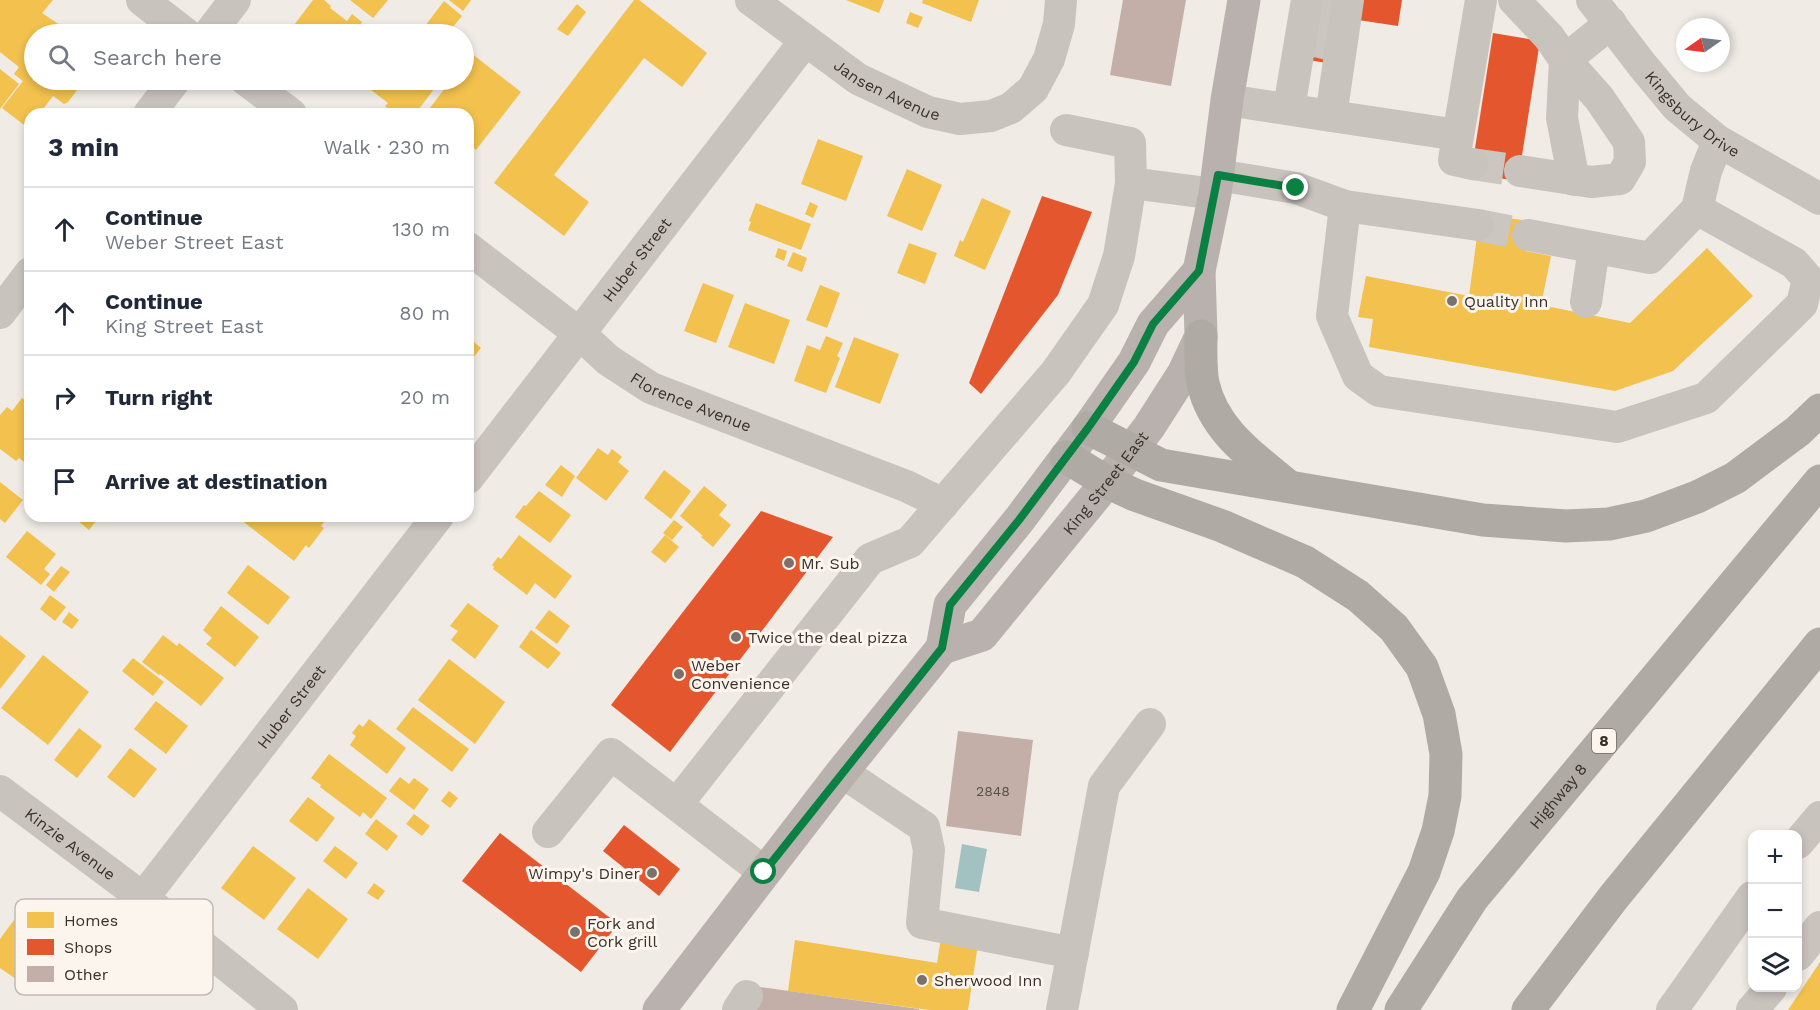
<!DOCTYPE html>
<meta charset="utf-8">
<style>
:root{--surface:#fff;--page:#f2f2f3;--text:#1f2937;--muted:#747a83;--line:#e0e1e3}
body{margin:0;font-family:"Work Sans",sans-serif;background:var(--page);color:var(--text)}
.controls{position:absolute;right:18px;bottom:18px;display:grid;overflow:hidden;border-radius:12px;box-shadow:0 3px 9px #0003}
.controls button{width:54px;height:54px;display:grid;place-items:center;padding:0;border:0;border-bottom:2px solid var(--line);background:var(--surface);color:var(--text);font:30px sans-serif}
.compass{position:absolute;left:1676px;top:18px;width:54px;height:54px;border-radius:50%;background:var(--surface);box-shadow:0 3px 9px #0003;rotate:256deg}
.stop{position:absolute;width:18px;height:18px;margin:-14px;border:4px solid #0b8043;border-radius:50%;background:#fff}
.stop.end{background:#0b8043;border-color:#fff;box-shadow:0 2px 6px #0008}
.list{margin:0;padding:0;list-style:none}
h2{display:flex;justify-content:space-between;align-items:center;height:78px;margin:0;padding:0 24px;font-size:26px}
h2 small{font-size:20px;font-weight:400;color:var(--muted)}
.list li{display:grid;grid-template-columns:39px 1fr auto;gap:18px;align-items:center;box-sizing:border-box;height:84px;padding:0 24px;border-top:2px solid var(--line)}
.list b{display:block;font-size:22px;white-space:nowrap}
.list p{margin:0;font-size:20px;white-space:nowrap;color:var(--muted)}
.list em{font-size:20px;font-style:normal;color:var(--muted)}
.icon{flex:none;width:33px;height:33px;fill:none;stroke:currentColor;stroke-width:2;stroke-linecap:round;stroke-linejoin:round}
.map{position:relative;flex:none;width:1820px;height:1010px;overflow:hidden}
.search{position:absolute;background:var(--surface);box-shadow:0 3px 9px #0003;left:24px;top:24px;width:450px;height:66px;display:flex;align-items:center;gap:15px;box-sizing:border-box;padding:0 21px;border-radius:33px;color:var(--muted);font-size:22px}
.panel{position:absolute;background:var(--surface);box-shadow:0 3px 9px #0003;left:24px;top:108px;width:450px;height:414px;border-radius:18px}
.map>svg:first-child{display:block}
.water{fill:#a1c2c1}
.homes{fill:#f2c14e}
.shops{fill:#e4572e}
.building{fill:#c3afa7}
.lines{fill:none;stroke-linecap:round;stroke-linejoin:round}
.minor-tunnel{stroke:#ccc6c0;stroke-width:32;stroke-dasharray:32 16;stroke-linecap:butt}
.minor{stroke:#c9c3be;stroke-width:32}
.major{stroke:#b8b1ad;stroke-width:33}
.highway{stroke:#afaaa4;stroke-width:33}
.route{stroke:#0b8043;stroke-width:8}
.poi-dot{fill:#7a716c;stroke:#fbf5ee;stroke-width:2}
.labels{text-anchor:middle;stroke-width:6;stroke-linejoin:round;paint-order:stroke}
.number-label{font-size:14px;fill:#5d504a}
.shield{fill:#fbf5ee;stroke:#756b66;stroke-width:1.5}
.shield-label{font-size:15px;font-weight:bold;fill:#3b302b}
.street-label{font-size:16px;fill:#3b302b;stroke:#fbf5ee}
.poi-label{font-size:16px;fill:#3b302b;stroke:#fbf5ee;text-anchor:start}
.key{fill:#fbf5ee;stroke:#c1bab4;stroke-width:1.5}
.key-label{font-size:16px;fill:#3b302b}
</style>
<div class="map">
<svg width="1820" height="1010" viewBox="0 0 1820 1010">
<rect width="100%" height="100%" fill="#f0ebe5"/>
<polygon class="water" points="962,844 987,849 979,892 955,888"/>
<g class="homes">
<polygon points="0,0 53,0 42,13 63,27 58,34 34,34 34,80 54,80 59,83 62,80 85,80 68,102 64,104 53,96 39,114 30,114 28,128 2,108 23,81 14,74 19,67 0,52"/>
<polygon points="313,0 324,0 331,6 330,8 347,21 352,14 362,22 357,29 364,34 290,34 288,33"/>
<polygon points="350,0 388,0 373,18"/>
<polygon points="449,0 471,0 463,11"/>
<polygon points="634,0 639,0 707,53 682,87 644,58 554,175 589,202 564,236 494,183"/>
<polygon points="846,0 884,0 879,13"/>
<polygon points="923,0 979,0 971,22 922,3"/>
<polygon points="444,1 462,16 447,34 437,34 425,26"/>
<polygon points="577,4 586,12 568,36 557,29"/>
<polygon points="910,12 923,17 918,28 906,23"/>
<polygon points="471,53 521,92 476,150 468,143 468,114 430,114 427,112 451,80 464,80 464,64"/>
<polygon points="0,69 19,84 0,109"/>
<polygon points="379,80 432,80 438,84 415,114 395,114 385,106 388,103 371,90"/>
<polygon points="818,139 863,156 846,201 801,184"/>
<polygon points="907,169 942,185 922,231 887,216"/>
<polygon points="982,198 1011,211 985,270 954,256 960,240 963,242"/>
<polygon points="810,202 818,206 813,218 805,214"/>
<polygon points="756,203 811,224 801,250 748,230 751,222 749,221"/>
<polygon points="1480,214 1530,221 1525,251 1551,256 1541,305 1630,323 1707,248 1753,296 1673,371 1615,391 1369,347 1373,319 1358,317 1366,276 1469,296"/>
<polygon points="909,243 937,253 925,284 897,273"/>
<polygon points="778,248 787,251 784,261 775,257"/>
<polygon points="793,252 807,258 802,272 787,266"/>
<polygon points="703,283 734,295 716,343 684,331"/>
<polygon points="820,285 840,293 827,328 806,320"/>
<polygon points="745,303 790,320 774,364 728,347"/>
<polygon points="826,336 843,343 837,356 840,358 826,393 794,381 807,345 820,350"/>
<polygon points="468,337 481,348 468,364"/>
<polygon points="854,337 899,354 880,404 835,387"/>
<polygon points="22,398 30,404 30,463 28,465 19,458 16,461 0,449 0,415 7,407 12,411"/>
<polygon points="598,448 608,455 612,449 622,457 618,462 629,471 606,501 576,478"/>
<polygon points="561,465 575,476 562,497 545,485"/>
<polygon points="664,470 691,491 671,519 644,498"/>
<polygon points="0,482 23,500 5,523 0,519"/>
<polygon points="704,486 727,505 719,515 731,525 713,547 701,537 703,536 680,516"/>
<polygon points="539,491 571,515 550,543 515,517 524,505 526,506"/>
<polygon points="72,516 100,516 89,530"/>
<polygon points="236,516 329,516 321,526 324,528 309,548 306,545 294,561"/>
<polygon points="674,520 683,527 672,540 663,533"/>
<polygon points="27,531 56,554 44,569 50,574 41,585 6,557"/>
<polygon points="519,535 572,576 555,599 535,583 527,595 493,569 494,567 492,565 498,557 501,559"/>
<polygon points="665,535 679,547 665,563 651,552"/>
<polygon points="248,565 290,597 268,625 227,593"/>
<polygon points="61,566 70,572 54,592 46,585"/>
<polygon points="50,595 66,607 55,621 40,609"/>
<polygon points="468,603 499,626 475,659 451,640 458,631 450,626"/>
<polygon points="221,606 259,637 235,667 206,644 212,638 203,630"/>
<polygon points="549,610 570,626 557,644 535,628"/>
<polygon points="69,612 79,620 72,629 62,622"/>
<polygon points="531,630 561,653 548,669 519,647"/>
<polygon points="0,635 26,656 0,689"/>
<polygon points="163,635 177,646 179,643 224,678 201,706 160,674 159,675 142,662"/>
<polygon points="43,655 89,692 48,745 1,708"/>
<polygon points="133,658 164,682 153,696 122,671"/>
<polygon points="449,659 505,702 475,744 418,700"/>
<polygon points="156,701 188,726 166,754 134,729"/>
<polygon points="413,707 469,749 452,772 396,729"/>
<polygon points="369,719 406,748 387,774 350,745 356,736 352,733 359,724 363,727"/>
<polygon points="79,728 102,746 77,778 54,760"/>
<polygon points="130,748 157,769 134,798 107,777"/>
<polygon points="329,754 387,798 371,819 363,812 360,817 320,787 321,785 311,778"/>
<polygon points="400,777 409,784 414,778 429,789 414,810 389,791"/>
<polygon points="449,791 458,798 450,808 441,801"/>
<polygon points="308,797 335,818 317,842 289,821"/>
<polygon points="414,814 430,826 422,836 406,824"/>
<polygon points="376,819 398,836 387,851 365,834"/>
<polygon points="253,846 296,878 264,920 221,888"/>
<polygon points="335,846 358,863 346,879 323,861"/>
<polygon points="374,883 385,891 378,900 367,893"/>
<polygon points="308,888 348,919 318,959 277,929"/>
<polygon points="25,905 55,927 53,930 58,934 49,946 44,942 16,979 0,968 0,939"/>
<polygon points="941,938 978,944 968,1010 929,1010 788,991 795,940 937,963"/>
<polygon points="1820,962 1820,1010 1788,1010"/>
</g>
<g class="shops">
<polygon points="1317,0 1343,0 1333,64 1308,60"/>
<polygon points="1361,0 1402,0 1398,26 1358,20"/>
<polygon points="1493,33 1540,41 1518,181 1471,174"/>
<polygon points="1042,196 1092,212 1058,295 981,394 969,383"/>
<polygon points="761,511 833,537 670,752 611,705"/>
<polygon points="624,825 680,869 659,896 603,851"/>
<polygon points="500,833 618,924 581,972 462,881"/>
</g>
<g class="building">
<polygon points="1123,0 1186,0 1171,86 1110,75"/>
<polygon points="958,731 1033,740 1021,836 946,826"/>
<polygon points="760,987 919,1009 919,1010 746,1010"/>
</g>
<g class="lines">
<g class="minor-tunnel">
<polyline points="1315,13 1340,17"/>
<polyline points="1311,40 1336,46"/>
<polyline points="1472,164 1520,171"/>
<polyline points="1478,225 1528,235"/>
</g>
<g class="minor">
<polyline points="142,0 186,34"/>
<path id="s1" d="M751 0 858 79 928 112 960 119 991 116 1011 108 1033 89 1049 59 1059 24 1061 0"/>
<polyline points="1514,0 1549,37 1565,60 1599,98 1629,142 1630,162 1620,179 1591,182 1520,171"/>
<path id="s2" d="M1592 0 1643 66 1677 107 1718 141 1820 199"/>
<polyline points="209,34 235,0"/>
<polyline points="246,80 291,114"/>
<polyline points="1227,100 1331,116 1348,0"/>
<polyline points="1289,108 1307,0"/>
<polyline points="149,114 175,80"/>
<polyline points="1331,116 1458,135"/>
<polyline points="1472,164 1454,160 1481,0"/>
<polyline points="1218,175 1296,188 1345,206 1478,225"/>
<polyline points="1574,180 1562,118 1565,60 1611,23"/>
<polyline points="1131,183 1215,194"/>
<polyline points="1345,206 1332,316 1358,376 1379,391 1617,427 1706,398 1802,304 1808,279 1794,263 1697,209"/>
<polyline points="1528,235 1650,258 1697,209 1706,171 1718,141"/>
<path id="s3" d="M468 248 580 334 608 360 651 388 906 486 943 504"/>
<polyline points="1586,302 1594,248"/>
<polyline points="0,313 30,273"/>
<path id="s4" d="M468 478 805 41"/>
<polyline points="842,772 924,827 929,850 922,923 1073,953"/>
<path id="s5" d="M0 791 143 898 282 1010"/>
<polyline points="677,804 870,559 910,542 1056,372 1103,305 1119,256 1131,183 1130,143 1066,130"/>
<polyline points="548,832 611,754 764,872"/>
<polyline points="1798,843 1820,817"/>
<path id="s6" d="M143 898 438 516"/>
<polyline points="1798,955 1820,927"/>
<polyline points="738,1010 747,996"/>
<polyline points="1062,1010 1104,786 1150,724"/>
<polyline points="1672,1010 1752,897"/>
<polyline points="1752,1010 1771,988"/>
</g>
<g class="major">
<path id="s7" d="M942 648 982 635 1107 482 1149 427 1183 374 1201 336 1199 271 1215 194 1227 100 1244 0"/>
<polyline points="659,1010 842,772 942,648 950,605 1019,520 1088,428 1134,362 1153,324 1199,271"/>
</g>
<g class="highway">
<path d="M1201 336C1201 351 1200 368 1203 383 1213 430 1253 457 1288 486"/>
<polyline points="1088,428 1161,465 1483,520 1566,526 1609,524 1646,516 1697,497 1735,478 1798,431 1820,410"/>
<polyline points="1066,457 1107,482 1135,495 1222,526 1305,562 1358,596 1394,628 1422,667 1439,714 1446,754 1445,796 1438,831 1424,872 1353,1010"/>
<path id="s8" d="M1401 1010 1472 899 1820 481"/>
<polyline points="1528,1010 1613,898 1820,644"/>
</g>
</g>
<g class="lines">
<polyline class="route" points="764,872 942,648 950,605 1019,520 1088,428 1134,362 1153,324 1199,271 1218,175 1296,188"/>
</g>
<g class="poi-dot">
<circle cx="1452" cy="301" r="6"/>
<circle cx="789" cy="563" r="6"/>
<circle cx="736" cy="637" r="6"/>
<circle cx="679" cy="674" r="6"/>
<circle cx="652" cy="873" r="6"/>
<circle cx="575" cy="932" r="6"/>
<circle cx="922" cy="980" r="6"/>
</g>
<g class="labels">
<g class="number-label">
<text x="993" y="796">2848</text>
</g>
<rect class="shield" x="1592" y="729" width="24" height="24" rx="4.5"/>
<g class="shield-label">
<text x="1604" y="746">8</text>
</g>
<g class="street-label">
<text dy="6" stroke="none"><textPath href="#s1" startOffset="164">Jansen Avenue</textPath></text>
<text dy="6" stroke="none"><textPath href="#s2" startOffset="153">Kingsbury Drive</textPath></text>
<text dy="6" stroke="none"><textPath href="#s4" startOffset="276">Huber Street</textPath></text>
<text dy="6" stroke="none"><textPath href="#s3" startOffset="273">Florence Avenue</textPath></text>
<text dy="6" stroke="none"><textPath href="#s7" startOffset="238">King Street East</textPath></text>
<text dy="6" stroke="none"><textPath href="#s6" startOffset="242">Huber Street</textPath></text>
<text dy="6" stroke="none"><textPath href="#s8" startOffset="266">Highway 8</textPath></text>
<text dy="6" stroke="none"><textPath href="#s5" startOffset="88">Kinzie Avenue</textPath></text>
</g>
<g class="poi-label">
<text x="1464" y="307">Quality Inn</text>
<text x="801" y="569">Mr. Sub</text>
<text x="748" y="643">Twice the deal pizza</text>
<text x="691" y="671">Weber<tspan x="691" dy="18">Convenience</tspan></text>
<text x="640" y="879" text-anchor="end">Wimpy's Diner</text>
<text x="587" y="929">Fork and<tspan x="587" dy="18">Cork grill</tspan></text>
<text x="934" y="986">Sherwood Inn</text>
</g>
</g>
<rect x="15" y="899" width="198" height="96" rx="9" class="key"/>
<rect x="27" y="912" width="27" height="16" fill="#f2c14e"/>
<rect x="27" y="939" width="27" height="16" fill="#e4572e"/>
<rect x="27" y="966" width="27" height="16" fill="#c3afa7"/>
<g class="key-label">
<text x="64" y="926">Homes</text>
<text x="64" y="953">Shops</text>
<text x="64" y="980">Other</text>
</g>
</svg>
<div class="controls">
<button>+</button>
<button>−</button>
<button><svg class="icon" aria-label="layers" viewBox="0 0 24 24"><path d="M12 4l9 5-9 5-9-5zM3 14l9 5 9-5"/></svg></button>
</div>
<svg class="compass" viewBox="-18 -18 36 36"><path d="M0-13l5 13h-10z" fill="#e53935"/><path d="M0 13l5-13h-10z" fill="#747a83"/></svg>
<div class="stop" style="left:764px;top:872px"></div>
<div class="stop end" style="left:1296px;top:188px"></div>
<div class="search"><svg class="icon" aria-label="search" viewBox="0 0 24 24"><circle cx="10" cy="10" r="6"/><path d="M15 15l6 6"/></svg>Search here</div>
<section class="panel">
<h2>3 min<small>Walk · 230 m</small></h2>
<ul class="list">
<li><svg class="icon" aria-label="ahead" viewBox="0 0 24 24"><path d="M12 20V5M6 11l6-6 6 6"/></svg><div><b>Continue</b><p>Weber Street East</p></div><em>130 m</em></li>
<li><svg class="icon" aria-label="ahead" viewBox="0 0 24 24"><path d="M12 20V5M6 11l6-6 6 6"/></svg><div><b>Continue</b><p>King Street East</p></div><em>80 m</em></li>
<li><svg class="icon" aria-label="right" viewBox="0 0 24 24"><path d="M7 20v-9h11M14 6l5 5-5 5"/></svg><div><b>Turn right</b></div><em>20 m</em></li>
<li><svg class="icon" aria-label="arrive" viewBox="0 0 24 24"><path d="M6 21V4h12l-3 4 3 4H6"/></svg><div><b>Arrive at destination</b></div></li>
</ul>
</section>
</div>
